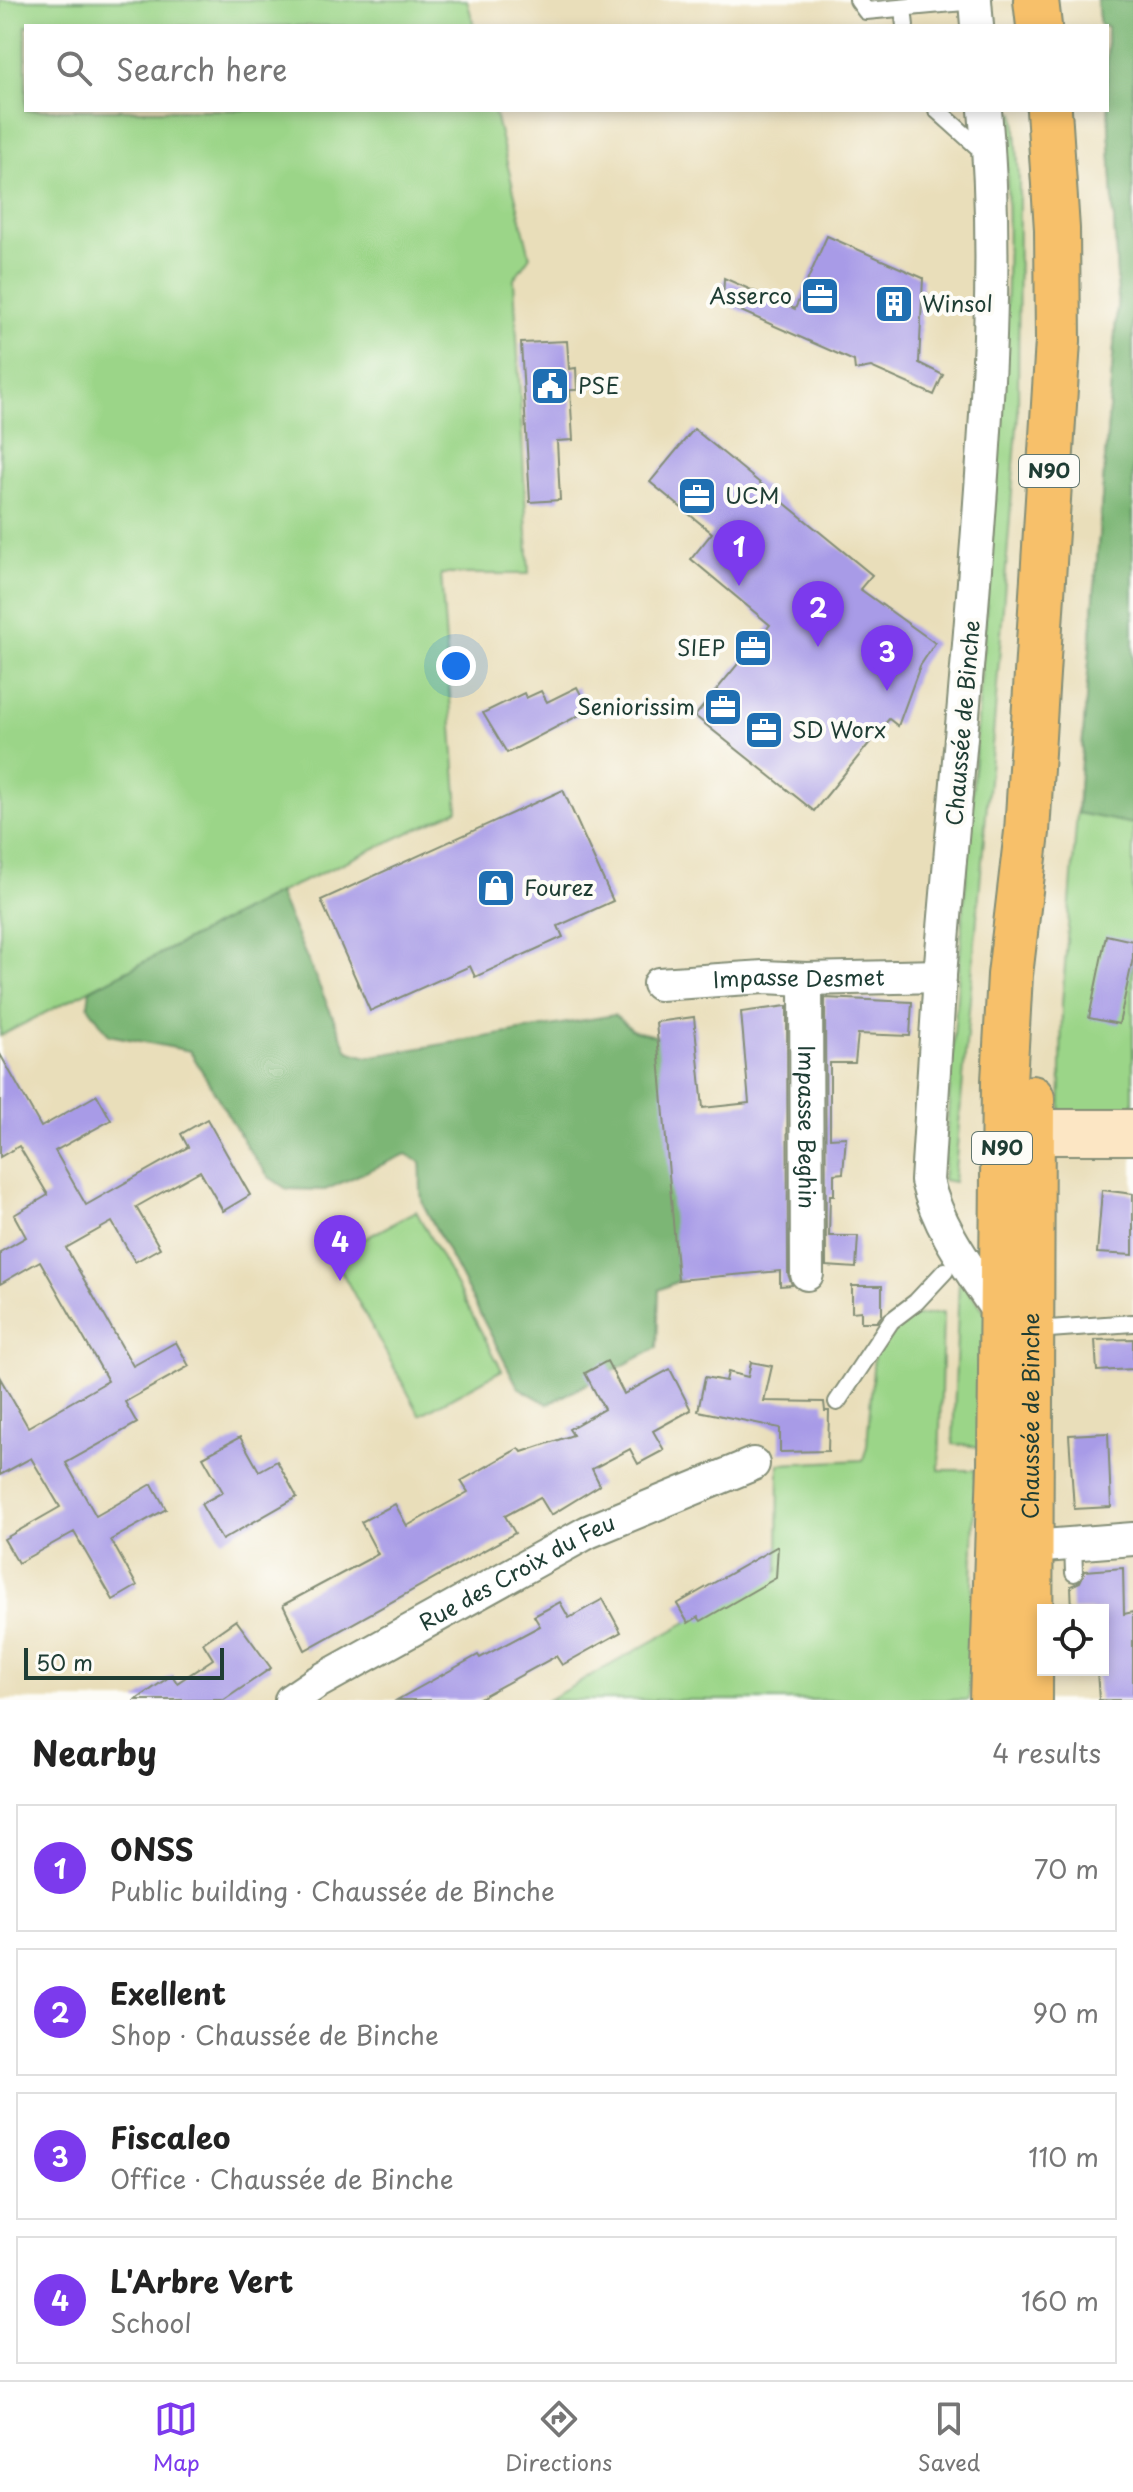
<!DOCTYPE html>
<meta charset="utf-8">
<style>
:root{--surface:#fff;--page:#f2f2f2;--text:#222;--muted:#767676;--line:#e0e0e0;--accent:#7c3aed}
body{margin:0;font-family:"Playpen Sans",sans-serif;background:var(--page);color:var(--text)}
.controls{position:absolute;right:24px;bottom:24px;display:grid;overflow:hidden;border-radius:0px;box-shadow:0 4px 12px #0003}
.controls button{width:72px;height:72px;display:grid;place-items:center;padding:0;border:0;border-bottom:2px solid var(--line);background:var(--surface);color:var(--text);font:40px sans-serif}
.scale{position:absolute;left:24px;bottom:20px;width:200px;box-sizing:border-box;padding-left:8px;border:4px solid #1f3d34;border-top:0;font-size:22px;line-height:28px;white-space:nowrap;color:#1f3d34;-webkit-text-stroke:6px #fdfcf7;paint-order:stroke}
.you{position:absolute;left:456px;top:666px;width:28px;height:28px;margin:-20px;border:6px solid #fff;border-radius:50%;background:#1a73e8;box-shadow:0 0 0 12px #1a73e833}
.badge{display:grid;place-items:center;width:52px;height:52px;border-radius:50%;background:var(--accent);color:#fff;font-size:26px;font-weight:700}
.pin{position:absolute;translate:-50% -66px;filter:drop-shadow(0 2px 4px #0008)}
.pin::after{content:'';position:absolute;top:42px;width:28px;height:24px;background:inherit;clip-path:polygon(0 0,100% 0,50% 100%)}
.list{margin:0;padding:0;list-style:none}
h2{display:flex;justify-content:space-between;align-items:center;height:104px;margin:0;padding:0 32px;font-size:34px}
h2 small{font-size:26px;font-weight:400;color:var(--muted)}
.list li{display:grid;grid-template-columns:52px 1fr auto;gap:24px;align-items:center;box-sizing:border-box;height:128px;margin:0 16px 16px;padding:0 16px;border:2px solid var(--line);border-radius:0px}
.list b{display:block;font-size:30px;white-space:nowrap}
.list p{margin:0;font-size:26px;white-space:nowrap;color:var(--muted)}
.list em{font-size:26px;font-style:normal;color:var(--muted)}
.icon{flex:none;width:44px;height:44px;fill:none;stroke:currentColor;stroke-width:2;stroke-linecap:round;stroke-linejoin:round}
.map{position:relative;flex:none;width:1133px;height:1700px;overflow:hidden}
.search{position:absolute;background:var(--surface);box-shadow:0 4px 12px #0003;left:24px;right:24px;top:24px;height:88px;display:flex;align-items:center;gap:20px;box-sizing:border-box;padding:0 28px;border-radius:0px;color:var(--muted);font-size:30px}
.sheet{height:680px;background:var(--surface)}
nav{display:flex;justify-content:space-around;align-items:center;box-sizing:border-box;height:112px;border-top:2px solid var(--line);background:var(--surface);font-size:22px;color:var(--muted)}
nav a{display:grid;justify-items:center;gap:4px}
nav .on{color:var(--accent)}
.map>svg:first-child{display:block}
.green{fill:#9bd588;stroke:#5d895e;stroke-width:2}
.forest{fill:#7cb674;stroke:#4e7a54;stroke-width:2}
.building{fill:#a89be7}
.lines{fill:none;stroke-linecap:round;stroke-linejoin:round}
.lane-casing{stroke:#848e77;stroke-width:20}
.street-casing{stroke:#848e77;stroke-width:36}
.secondary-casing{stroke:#848e77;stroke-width:48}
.primary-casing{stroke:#848e77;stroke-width:48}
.lane{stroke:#fff;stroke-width:16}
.street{stroke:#fff;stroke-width:32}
.secondary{stroke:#fce6c4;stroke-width:44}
.primary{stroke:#f7c06b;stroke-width:44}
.labels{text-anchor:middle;stroke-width:8;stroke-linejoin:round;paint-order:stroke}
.shield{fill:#fdfcf7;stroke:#62766e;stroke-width:2}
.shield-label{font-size:20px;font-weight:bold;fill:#1f3d34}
.poi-label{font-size:22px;fill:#1f3d34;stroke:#fdfcf7;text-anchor:start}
.street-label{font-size:22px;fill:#1f3d34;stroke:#fdfcf7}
</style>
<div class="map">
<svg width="1133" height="1700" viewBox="0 0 1133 1700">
<rect width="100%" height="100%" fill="#fdfcf7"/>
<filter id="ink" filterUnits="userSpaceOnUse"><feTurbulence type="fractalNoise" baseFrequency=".0125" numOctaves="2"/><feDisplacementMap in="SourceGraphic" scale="16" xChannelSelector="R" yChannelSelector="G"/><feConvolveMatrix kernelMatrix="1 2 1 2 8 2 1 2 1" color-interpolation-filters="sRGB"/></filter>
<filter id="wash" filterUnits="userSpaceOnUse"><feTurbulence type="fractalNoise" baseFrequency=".006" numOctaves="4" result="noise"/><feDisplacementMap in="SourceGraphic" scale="32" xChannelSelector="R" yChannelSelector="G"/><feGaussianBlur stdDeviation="1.8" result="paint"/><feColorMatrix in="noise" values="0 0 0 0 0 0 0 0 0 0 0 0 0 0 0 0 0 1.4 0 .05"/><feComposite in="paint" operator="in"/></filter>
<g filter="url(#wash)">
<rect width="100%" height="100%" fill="#e9deba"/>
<g class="green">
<polygon points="0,0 467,0 474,26 26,26 26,110 494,110 530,256 514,279 529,574 441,574 458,810 278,893 0,1036"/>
<polygon points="1097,0 1133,0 1133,1132 1060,1132 1062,1003 1118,295 1107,88 1107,26 1100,26"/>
<path d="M1015 113 1019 180 1018 414 995 712 954 1182 943 1180 1001 414C1007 313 1011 214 1004 114Z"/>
<polygon points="416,1211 502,1370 420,1415 333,1256"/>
<polygon points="959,1279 991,1319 981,1447 953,1444"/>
<polygon points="943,1313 939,1470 975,1470 969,1700 548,1700 778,1571 779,1464 863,1460 867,1446 874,1355 896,1322 917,1316"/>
</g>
<g class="forest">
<polygon points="1097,0 1133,0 1133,824 1077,813 1118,295 1107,88 1107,26 1100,26"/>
<path d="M278 893 348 1051 367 1057 614 1015 634 1031 660 1037 700 1271 659 1290 657 1348 548 1404 518 1387 423 1204C419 1191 422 1177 420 1162L406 1154 325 1190 287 1189 269 1177 247 1147 190 1051 109 1035 88 1006 90 990Z"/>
</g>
<g id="blocks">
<g class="building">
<polygon points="827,236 923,278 919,363 943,375 934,395 871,367 855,370 854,361 723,303 724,278 795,309"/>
<polygon points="567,341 569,369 576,368 577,390 570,390 573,440 557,441 560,500 530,502 521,343"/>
<polygon points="694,429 872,575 860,589 935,643 920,666 898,726 889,719 814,811 695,716 770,625 691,559 712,533 650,482"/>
<polygon points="577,687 589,710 507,753 483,713 524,693 526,698 541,691 547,702"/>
<polygon points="563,790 613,901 558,926 563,937 475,977 470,966 370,1011 321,900"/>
<polygon points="1106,935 1133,941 1133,958 1119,1024 1089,1018"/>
<polygon points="825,998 912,1002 910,1036 858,1034 855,1063 830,1063 830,1138 846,1137 843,1173 834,1174 834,1195 830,1195 829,1236 858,1236 856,1268 826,1266"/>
<polygon points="787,1006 788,1274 792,1285 780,1286 780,1271 678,1280 656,1022 694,1017 703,1108 749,1103 741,1012"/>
<polygon points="0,1054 41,1127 97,1095 111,1120 55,1151 86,1205 188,1147 181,1134 207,1119 250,1195 223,1211 200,1171 136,1207 160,1248 135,1262 112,1222 66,1248 133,1366 176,1342 189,1366 125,1402 137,1423 66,1463 96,1516 152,1484 166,1509 111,1540 137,1586 113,1600 74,1532 18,1563 4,1539 60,1507 31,1458 0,1475 0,1378 28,1427 108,1381 40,1261 0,1284 0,1252 26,1237 14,1215 48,1195 19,1146 0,1157"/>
<polygon points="1102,1190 1133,1194 1133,1255 1097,1253"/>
<polygon points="852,1286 882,1286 882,1315 877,1322 861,1322 861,1311 852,1312"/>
<polygon points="1133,1339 1133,1369 1097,1371 1095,1340"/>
<polygon points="607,1361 624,1394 670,1369 691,1410 653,1431 664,1450 638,1464 630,1449 592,1469 600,1485 551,1515 540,1497 505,1516 515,1533 305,1650 283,1605 378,1554 361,1522 395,1504 407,1526 468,1492 461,1481 519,1448 522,1452 573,1435 569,1429 604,1409 585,1373"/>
<polygon points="751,1362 772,1366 764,1401 824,1402 825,1411 829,1411 828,1451 780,1452 780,1428 698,1411 705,1377 726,1381 728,1372 748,1377"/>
<polygon points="1108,1433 1111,1507 1074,1509 1069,1435"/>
<polygon points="240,1437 259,1471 277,1461 297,1497 222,1540 201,1504 223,1492 203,1457"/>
<polygon points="778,1546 776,1578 701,1621 698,1617 688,1623 677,1604"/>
<polygon points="1123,1568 1124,1614 1133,1612 1133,1700 1099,1700 1097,1670 1103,1670 1103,1610 1072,1610 1071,1586 1080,1582 1085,1571"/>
<polygon points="603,1599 621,1632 562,1665 556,1656 476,1700 397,1700 478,1655 480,1658 540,1626 534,1616 560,1602 569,1618"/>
<polygon points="236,1620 271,1668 224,1700 136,1700 172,1675 177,1683 213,1659 203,1643"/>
</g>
</g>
</g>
<g filter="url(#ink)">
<use href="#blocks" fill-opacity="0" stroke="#848e77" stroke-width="2"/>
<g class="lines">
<g class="lane-casing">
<g id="lane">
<polyline points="858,0 866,11 975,1"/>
<polyline points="903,8 905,26"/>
<polyline points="937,110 986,154"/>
<polyline points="1035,1330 1133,1323"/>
<polyline points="837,1402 891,1321 916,1302 945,1271"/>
<polyline points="1073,1544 1074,1573"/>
</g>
</g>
<g class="street-casing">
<g id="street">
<polyline points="975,0 977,26"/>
<path d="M985 110C1000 267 986 425 974 582 964 713 951 844 940 975 935 1044 932 1112 927 1181 939 1231 973 1273 1001 1316"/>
<path id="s1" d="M806 979 807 1274"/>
<path id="s2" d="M659 984 764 977 806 979 940 976"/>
<polyline points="1031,1547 1133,1539"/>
<path id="s3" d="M291 1700 316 1683 588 1532 753 1464"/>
</g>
</g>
<g class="secondary-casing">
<polyline id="secondary" points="1033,1132 1133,1132"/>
</g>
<g class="primary-casing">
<g id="primary">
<polyline points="1036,0 1039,26"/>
<polyline points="992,1700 1000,1466 1004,1081 1010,975 1027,832 1058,341 1057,229 1049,110"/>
<path id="s4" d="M1030 1700 1032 1098"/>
</g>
</g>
<use href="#lane" class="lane"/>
<use href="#street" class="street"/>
<use href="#secondary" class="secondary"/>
<use href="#primary" class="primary"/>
</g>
</g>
<defs>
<g id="office-square" transform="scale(2)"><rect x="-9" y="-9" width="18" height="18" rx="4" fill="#1f6fb2" stroke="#fdfcf7"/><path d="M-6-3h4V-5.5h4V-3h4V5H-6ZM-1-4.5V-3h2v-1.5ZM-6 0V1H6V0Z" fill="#fff"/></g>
<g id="building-square" transform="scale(2)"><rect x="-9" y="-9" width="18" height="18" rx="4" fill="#1f6fb2" stroke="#fdfcf7"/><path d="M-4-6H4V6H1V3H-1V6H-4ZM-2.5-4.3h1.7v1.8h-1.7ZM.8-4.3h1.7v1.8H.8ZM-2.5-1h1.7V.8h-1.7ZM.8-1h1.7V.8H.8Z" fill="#fff"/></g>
<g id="civic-square" transform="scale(2)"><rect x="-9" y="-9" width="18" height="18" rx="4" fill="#1f6fb2" stroke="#fdfcf7"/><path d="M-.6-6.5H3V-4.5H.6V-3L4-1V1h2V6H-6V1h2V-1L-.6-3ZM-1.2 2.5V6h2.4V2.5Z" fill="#fff"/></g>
<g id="shop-square" transform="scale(2)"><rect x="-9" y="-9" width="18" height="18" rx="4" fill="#1f6fb2" stroke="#fdfcf7"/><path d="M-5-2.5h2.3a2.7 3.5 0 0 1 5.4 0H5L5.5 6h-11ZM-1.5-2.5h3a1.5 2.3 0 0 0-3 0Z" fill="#fff"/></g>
</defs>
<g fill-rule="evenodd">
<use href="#office-square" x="820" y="296"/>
<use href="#building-square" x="894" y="304"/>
<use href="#civic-square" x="550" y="386"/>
<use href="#office-square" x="697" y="496"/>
<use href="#office-square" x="753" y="648"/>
<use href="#office-square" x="723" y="707"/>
<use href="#office-square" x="764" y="730"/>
<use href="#shop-square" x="496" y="888"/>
</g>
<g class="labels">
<g class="shield">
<rect x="1019" y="455" width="60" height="32" rx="6"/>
<rect x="972" y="1132" width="60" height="32" rx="6"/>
</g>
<g class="shield-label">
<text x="1049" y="478">N90</text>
<text x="1002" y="1155">N90</text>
</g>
<g class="poi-label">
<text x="792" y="304" text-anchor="end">Asserco</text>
<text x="922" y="312">Winsol</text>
<text x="578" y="394">PSE</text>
<text x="725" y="504">UCM</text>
<text x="725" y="656" text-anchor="end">SIEP</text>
<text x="695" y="715" text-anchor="end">Seniorissim</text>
<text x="792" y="738">SD Worx</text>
<text x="524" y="896">Fourez</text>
</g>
<g class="street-label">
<text transform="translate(963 723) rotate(-85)" y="8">Chaussée de Binche</text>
<text dy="8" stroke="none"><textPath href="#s2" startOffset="140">Impasse Desmet</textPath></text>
<text dy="8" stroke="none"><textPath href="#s1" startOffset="148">Impasse Beghin</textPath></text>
<text dy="8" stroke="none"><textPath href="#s4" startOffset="284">Chaussée de Binche</textPath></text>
<text dy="8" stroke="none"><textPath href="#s3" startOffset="260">Rue des Croix du Feu</textPath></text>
</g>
</g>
</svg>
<div class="controls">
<button><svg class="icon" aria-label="locate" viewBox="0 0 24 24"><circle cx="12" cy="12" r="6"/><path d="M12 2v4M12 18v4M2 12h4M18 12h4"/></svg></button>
</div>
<div class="scale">50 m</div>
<div class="you"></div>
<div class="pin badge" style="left:739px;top:586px">1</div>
<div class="pin badge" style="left:818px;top:647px">2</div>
<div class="pin badge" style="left:887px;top:691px">3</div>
<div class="pin badge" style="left:340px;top:1281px">4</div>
<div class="search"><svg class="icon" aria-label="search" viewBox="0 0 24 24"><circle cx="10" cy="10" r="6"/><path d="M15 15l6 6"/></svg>Search here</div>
</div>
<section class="sheet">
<h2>Nearby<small>4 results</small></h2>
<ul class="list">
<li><span class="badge">1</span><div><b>ONSS</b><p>Public building · Chaussée de Binche</p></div><em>70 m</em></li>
<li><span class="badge">2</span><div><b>Exellent</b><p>Shop · Chaussée de Binche</p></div><em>90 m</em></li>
<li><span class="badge">3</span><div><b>Fiscaleo</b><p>Office · Chaussée de Binche</p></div><em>110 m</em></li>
<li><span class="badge">4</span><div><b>L'Arbre Vert</b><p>School</p></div><em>160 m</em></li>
</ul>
</section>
<nav>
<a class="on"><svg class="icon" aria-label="map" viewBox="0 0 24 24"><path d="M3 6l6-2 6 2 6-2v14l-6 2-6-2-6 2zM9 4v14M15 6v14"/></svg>Map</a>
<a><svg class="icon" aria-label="directions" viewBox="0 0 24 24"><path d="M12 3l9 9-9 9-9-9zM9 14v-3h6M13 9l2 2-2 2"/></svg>Directions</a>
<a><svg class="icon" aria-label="saved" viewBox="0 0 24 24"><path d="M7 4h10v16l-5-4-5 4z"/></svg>Saved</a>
</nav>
